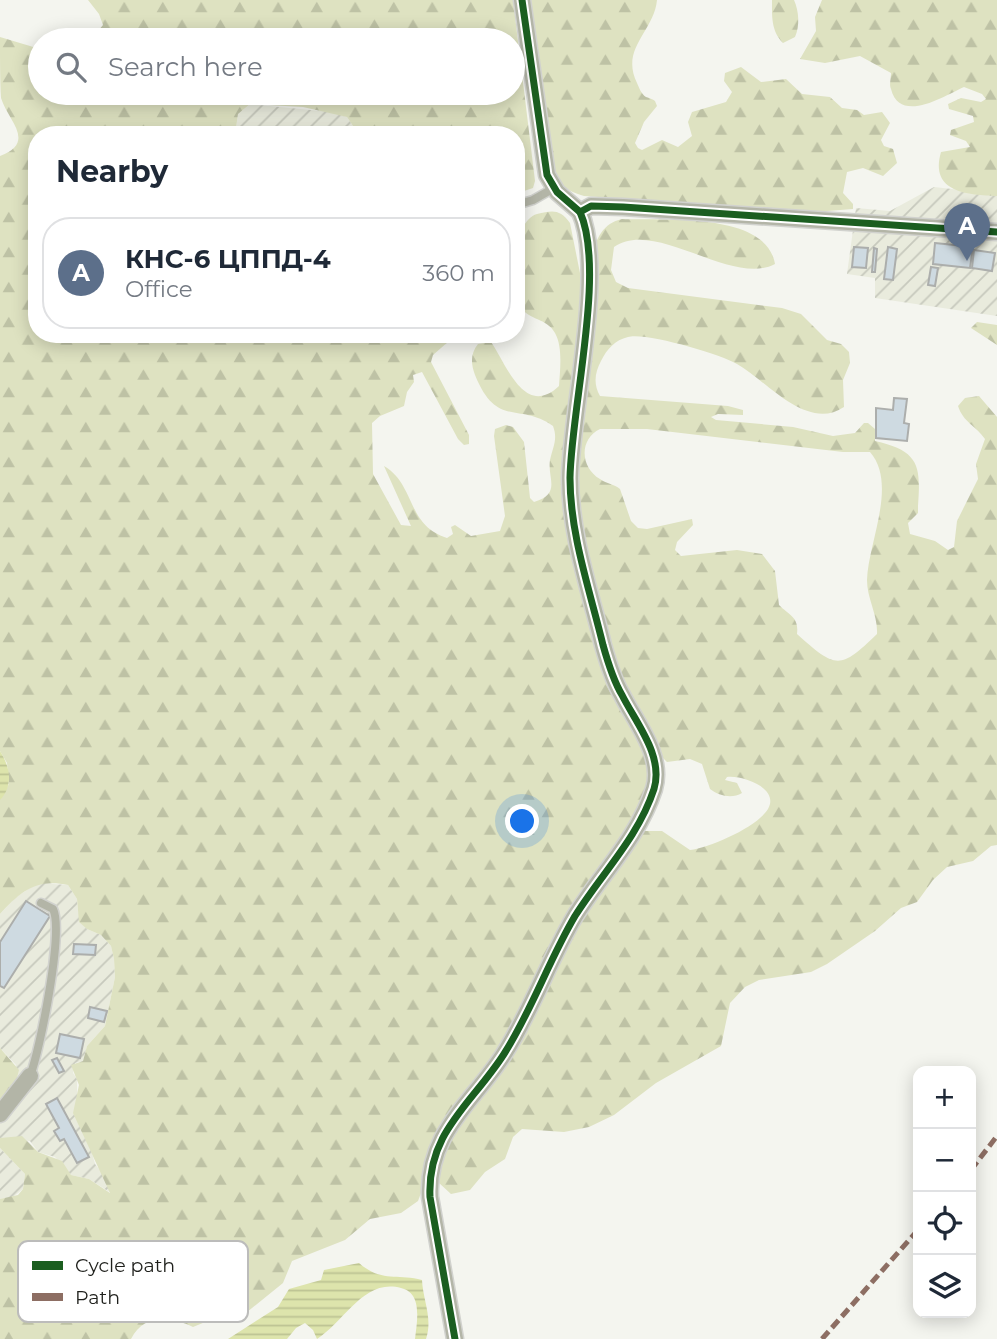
<!DOCTYPE html>
<meta charset="utf-8">
<style>
:root{--surface:#fff;--page:#f6f6f7;--text:#1f2937;--muted:#747a83;--line:#e0e1e3;--accent:#2563eb}
body{margin:0;font-family:Montserrat,sans-serif;background:var(--page);color:var(--text)}
.controls{position:absolute;right:21px;bottom:21px;display:grid;overflow:hidden;border-radius:14px;box-shadow:0 4px 18px #0003}
.controls button{width:63px;height:63px;display:grid;place-items:center;padding:0;border:0;border-bottom:2px solid var(--line);background:var(--surface);color:var(--text);font:35px sans-serif}
.you{position:absolute;left:523px;top:822px;width:24px;height:24px;margin:-18px;border:5px solid #fff;border-radius:50%;background:#1a73e8;box-shadow:0 0 0 10px #1a73e833}
.badge{display:grid;place-items:center;width:46px;height:46px;border-radius:50%;background:var(--accent);color:#fff;font-size:23px;font-weight:700}
.pin{position:absolute;translate:-50% -58px;filter:drop-shadow(0 2px 4px #0008)}
.pin::after{content:'';position:absolute;top:37px;width:24px;height:21px;background:inherit;clip-path:polygon(0 0,100% 0,50% 100%)}
.list{margin:0;padding:0;list-style:none}
h2{display:flex;justify-content:space-between;align-items:center;height:91px;margin:0;padding:0 28px;font-size:30px}
h2 small{font-size:23px;font-weight:400;color:var(--muted)}
.list li{display:grid;grid-template-columns:46px 1fr auto;gap:21px;align-items:center;box-sizing:border-box;height:112px;margin:0 14px 14px;padding:0 14px;border:2px solid var(--line);border-radius:28px}
.list b{display:block;font-size:26px;white-space:nowrap}
.list p{margin:0;font-size:23px;white-space:nowrap;color:var(--muted)}
.list em{font-size:23px;font-style:normal;color:var(--muted)}
.icon{flex:none;width:38px;height:38px;fill:none;stroke:currentColor;stroke-width:2;stroke-linecap:round;stroke-linejoin:round}
.map{position:relative;flex:none;width:997px;height:1339px;overflow:hidden}
.search{position:absolute;background:var(--surface);box-shadow:0 4px 18px #0003;left:28px;top:28px;width:497px;height:77px;display:flex;align-items:center;gap:18px;box-sizing:border-box;padding:0 24px;border-radius:38px;color:var(--muted);font-size:26px}
.panel{position:absolute;background:var(--surface);box-shadow:0 4px 18px #0003;left:28px;top:126px;width:497px;height:217px;border-radius:28px}
.map>svg:first-child{display:block}
.industrial{fill:url(#industrial-furrows)}
.forest{fill:url(#forest-firs);fill-rule:evenodd}
.water{fill:url(#water-rules)}
.building{fill:#cedae1;stroke:#acaeac;stroke-width:2}
.lines{fill:none;stroke-linecap:round;stroke-linejoin:round}
.lane-casing{stroke:#d1d2ce;stroke-width:11}
.street-casing{stroke:#d1d2ce;stroke-width:19}
.lane{stroke:#b3b5a7;stroke-width:8}
.street{stroke:#b3b5a7;stroke-width:16}
.quiet{stroke:#8d6e63;stroke-width:5;stroke-dasharray:10 5;stroke-linecap:butt}
.cycleway-casing{stroke:#fff;stroke-width:11}
.cycleway{stroke:#1b5e20;stroke-width:7}
.key{fill:#fff;stroke:#bcbcbb;stroke-width:2}
.key-label{font-size:19px;fill:#1f201c}
</style>
<div class="map">
<svg width="997" height="1339" viewBox="0 0 997 1339">
<defs>
<pattern id="industrial-furrows" width="10" height="10" patternUnits="userSpaceOnUse" patternTransform="scale(1.75)"><rect width="10" height="10" fill="#e9ebdd"/><path d="M-1 1l2-2M0 10L10 0M9 11l2-2" fill="none" stroke="#c7c9bd"/></pattern>
<pattern id="forest-firs" width="22" height="20" patternUnits="userSpaceOnUse" patternTransform="scale(1.75)"><rect width="22" height="20" fill="#dee2c1"/><path d="M5 1l3.5 6h-7zM16 11l3.5 6h-7z" fill="#bec2a5"/></pattern>
<pattern id="water-rules" width="6" height="5" patternUnits="userSpaceOnUse" patternTransform="scale(1.75)"><rect width="6" height="5" fill="#dde4ac"/><path d="M0 2.5h6" fill="none" stroke="#bdc393"/></pattern>
</defs>
<rect width="100%" height="100%" fill="#f4f5ef"/>
<g class="industrial">
<polygon points="250,104 331,112 347,117 359,135 235,135 238,114"/>
<polygon points="934,187 997,194 997,316 875,298 875,278 847,274 856,208 890,211"/>
<polygon points="38,883 68,885 77,899 78,911 87,929 101,935 111,946 114,959 115,977 105,1026 87,1046 83,1061 75,1063 73,1073 77,1079 77,1098 95,1164 104,1175 111,1193 89,1179 71,1175 55,1157 38,1152 30,1141 0,1138 0,1104 16,1065 0,1048 0,914 16,897"/>
<polygon points="0,1148 25,1174 23,1189 13,1197 0,1199"/>
</g>
<g class="forest">
<path d="M88 0H513L535 181 533 188 524 191 516 186V135H359L347 117 303 107 250 104 238 114 235 135H37V334H457L433 355 431 362 469 435V444L464 445 458 439 422 372 413 375 414 382 407 392 404 406 380 416 372 423 373 474 401 525 411 526 384 466C416 485 406 525 447 538L453 534 451 527 455 525 471 536 500 531 505 516 494 436 495 429 506 425 513 427 524 442 530 498 534 502C562 494 547 478 550 460 553 447 558 439 553 426 519 402 497 429 475 375 471 364 470 354 478 344L491 342C506 363 524 419 559 386 560 370 563 347 555 333 547 318 528 320 521 307 509 289 512 221 537 214 553 210 560 209 570 223L584 293C592 265 590 226 622 219 663 221 766 211 775 264 732 287 655 218 614 247L611 270 616 282 628 288 782 308 801 314 827 340 841 344 849 352 850 363 843 380 844 407C807 432 767 381 737 364 720 354 645 332 628 337 615 340 607 349 601 361 595 372 593 384 600 396L728 406 743 410V415L718 414 711 417 716 420 793 427 833 436 855 433 864 423H868L875 429V441C919 451 921 465 918 506V513L908 523 910 534 935 541 948 550 954 547 957 521 978 479 976 464 985 439C976 426 963 422 958 406L965 398 979 396 997 417V845L991 846 973 861 947 867 933 880 917 902 901 908 875 931 827 964 811 972 759 980 745 987 730 1003 721 1046 656 1083 614 1115 589 1127 564 1132 522 1129 513 1137 505 1159 485 1172 470 1190 451 1194 438 1182 424 1185 418 1201 401 1213 370 1219 345 1240 292 1261 283 1283 241 1317 235 1319 215 1318 193 1327C171 1316 144 1313 131 1339H0V1199L18 1195 23 1189 25 1174 0 1148V1138L22 1136 38 1152 62 1161 71 1175 89 1179 110 1193 73 1113 79 1085 71 1065 83 1061 87 1046 105 1026 115 977 114 959 111 946 101 935 87 929 79 922 77 899 68 885C36 878 20 892 0 914V800L9 784 7 763 0 751V156C37 142 8 121 1 98 0 82 0 55 0 37L40 49V93H513V40H90L103 25 99 14ZM600 429H647L843 452H870C898 484 868 543 867 580 867 599 878 615 877 634 840 670 836 669 797 634 799 617 790 616 779 605L775 571 762 554 737 550 681 556 675 550 677 542 693 525 692 519 647 529 638 528 631 521 620 489C614 484 607 484 600 479 580 467 579 439 600 429ZM658 753 667 762 690 759 702 764 710 789C719 796 732 799 742 793L737 783 725 780 727 777C742 775 780 788 768 809 757 827 711 847 690 850L662 831H643Z"/>
<path d="M531 0H657C654 32 620 48 637 83 639 87 641 94 646 97 649 98 653 99 655 101L657 106 644 122 635 143 638 148 642 150 662 140 678 147 692 136 688 122 692 112 726 102 732 92 724 81 725 73 741 67 761 82 786 79 802 94 830 97 842 108 857 110 864 115 882 112 890 123 881 140 884 146 893 149 897 163 883 176 863 168 847 172 843 193 853 204V209L815 212 584 196C567 191 559 185 553 168Z"/>
<path d="M772 0H794C799 11 800 26 795 37L783 43C771 31 772 16 772 0Z"/>
<path d="M822 0H997V196C969 195 929 193 941 152L970 147 966 141 950 135 951 130 974 122 973 116 949 109 948 104 961 98 981 102 986 99 982 94 964 87C946 95 900 125 891 89 889 85 891 78 891 73L860 56 825 63 800 59 816 31 815 17Z"/>
<polygon points="977,322 997,325 997,345 971,328"/>
<polygon points="0,1048 19,1070 15,1085 0,1104"/>
</g>
<g class="water">
<path d="M0 751C10 767 14 785 0 800Z"/>
<path d="M359 1263C382 1283 396 1273 422 1280 423 1301 433 1318 426 1339H415C417 1321 423 1293 401 1288 364 1278 345 1321 317 1339L313 1330 305 1323 296 1328 287 1339H228L278 1307 289 1289 321 1280 324 1270Z"/>
</g>
<g class="building">
<polygon points="935,243 973,247 970,268 933,264"/>
<polygon points="854,247 868,248 866,268 852,267"/>
<polygon points="888,247 897,249 893,280 884,279"/>
<polygon points="874,248 877,249 875,272 872,272"/>
<polygon points="974,250 995,253 992,271 972,268"/>
<polygon points="931,267 938,268 935,286 928,285"/>
<polygon points="894,398 907,399 904,423 909,424 907,441 876,438 876,408 893,410"/>
<polygon points="26,901 50,916 4,988 0,986 0,942"/>
<polygon points="74,944 96,945 95,955 73,954"/>
<polygon points="90,1007 107,1011 104,1022 88,1018"/>
<polygon points="60,1034 84,1039 80,1058 56,1053"/>
<polygon points="57,1058 64,1071 59,1073 52,1060"/>
<polygon points="57,1098 89,1157 77,1163 64,1139 60,1141 54,1131 59,1128 46,1104"/>
</g>
<g class="lines">
<g class="lane-casing">
<g id="lane">
<polyline points="516,205 533,200 554,188"/>
<path d="M30 1076C40 1050 64 931 53 909L41 903"/>
</g>
</g>
<g class="street-casing">
<g id="street">
<polyline points="522,0 547,175 557,192 580,212 591,206 623,207 997,232"/>
<polyline points="0,1114 30,1076"/>
<path d="M455 1339 430 1197C427 1132 472 1104 504 1054 532 1010 549 960 575 916 602 873 638 838 654 789 664 756 636 723 622 695 613 680 608 663 603 645 590 591 570 534 570 478 571 409 606 270 580 212"/>
</g>
</g>
<use href="#lane" class="lane"/>
<use href="#street" class="street"/>
<g class="quiet">
<polyline points="971,1170 997,1136"/>
<polyline points="822,1339 918,1230"/>
</g>
<g class="cycleway-casing">
<g id="cycleway">
<polyline points="522,0 547,175 557,192 580,212 591,206 623,207 997,232"/>
<path d="M455 1339 430 1197C427 1132 472 1104 504 1054 532 1010 549 960 575 916 602 873 638 838 654 789 664 756 636 723 622 695 613 680 608 663 603 645 590 591 570 534 570 478 571 409 606 270 580 212"/>
</g>
</g>
<use href="#cycleway" class="cycleway"/>
</g>
<rect x="18" y="1241" width="230" height="81" rx="10" class="key"/>
<rect x="32" y="1261" width="31" height="9" fill="#1b5e20"/>
<rect x="32" y="1293" width="31" height="8" fill="#8d6e63"/>
<g class="key-label">
<text x="75" y="1272">Cycle path</text>
<text x="75" y="1304">Path</text>
</g>
</svg>
<div class="controls">
<button>+</button>
<button>−</button>
<button><svg class="icon" aria-label="locate" viewBox="0 0 24 24"><circle cx="12" cy="12" r="6"/><path d="M12 2v4M12 18v4M2 12h4M18 12h4"/></svg></button>
<button><svg class="icon" aria-label="layers" viewBox="0 0 24 24"><path d="M12 4l9 5-9 5-9-5zM3 14l9 5 9-5"/></svg></button>
</div>
<div class="you"></div>
<div class="pin badge" style="left:967px;top:261px;background:#5c6f8a">A</div>
<div class="search"><svg class="icon" aria-label="search" viewBox="0 0 24 24"><circle cx="10" cy="10" r="6"/><path d="M15 15l6 6"/></svg>Search here</div>
<section class="panel">
<h2>Nearby<small></small></h2>
<ul class="list">
<li><span class="badge" style="background:#5c6f8a">A</span><div><b>КНС-6 ЦППД-4</b><p>Office</p></div><em>360 m</em></li>
</ul>
</section>
</div>
